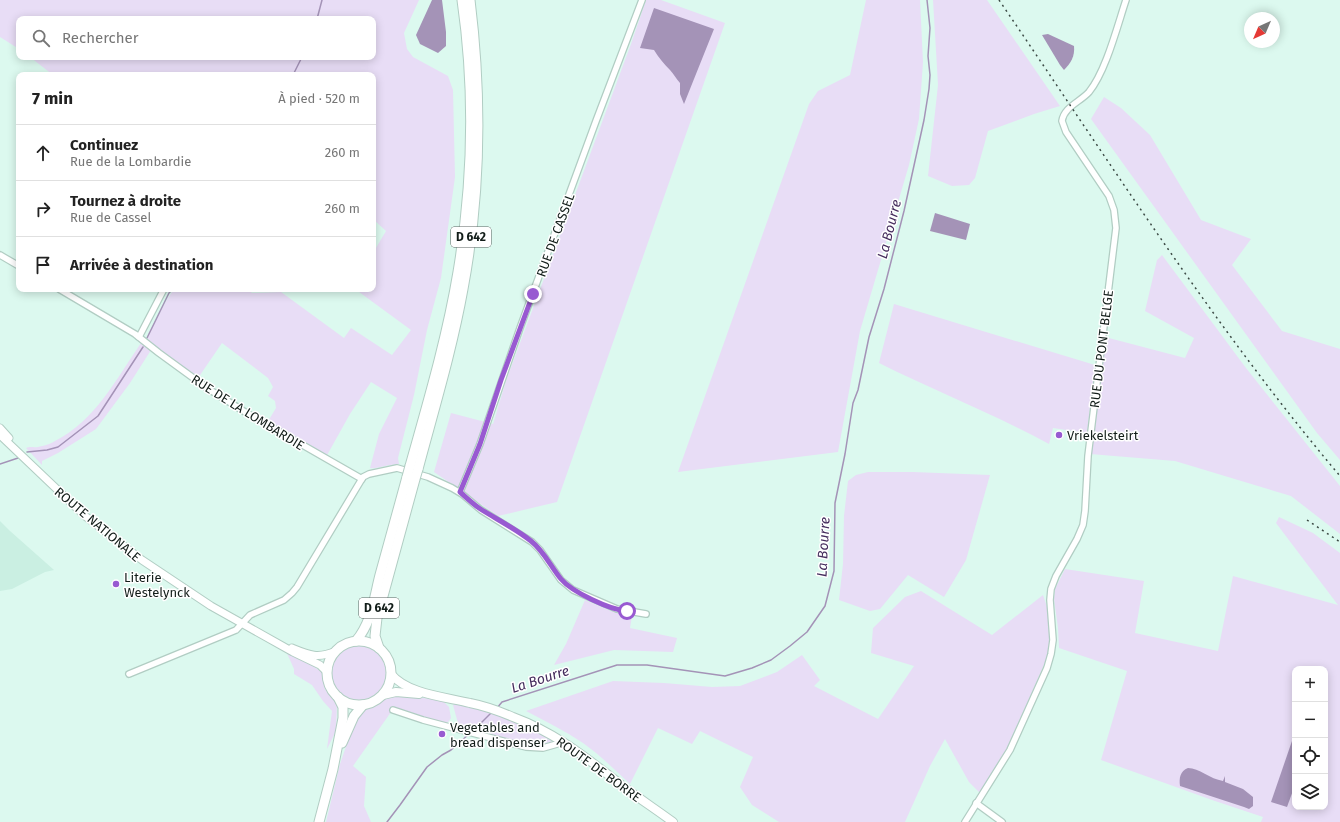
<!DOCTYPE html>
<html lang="fr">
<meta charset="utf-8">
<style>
:root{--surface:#fff;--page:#f2f2f2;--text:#222;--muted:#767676;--line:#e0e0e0}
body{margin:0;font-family:"Fira Sans",sans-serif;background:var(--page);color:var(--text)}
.controls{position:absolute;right:12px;bottom:12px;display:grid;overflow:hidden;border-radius:8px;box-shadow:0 2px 10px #0003}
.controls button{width:36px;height:36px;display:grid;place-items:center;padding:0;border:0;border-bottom:1px solid var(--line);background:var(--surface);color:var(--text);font:20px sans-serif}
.compass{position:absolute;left:1244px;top:12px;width:36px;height:36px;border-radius:50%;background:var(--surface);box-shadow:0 2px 10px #0003;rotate:224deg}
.stop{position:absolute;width:12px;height:12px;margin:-9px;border:3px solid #985ad1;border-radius:50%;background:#fff}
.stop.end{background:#985ad1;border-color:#fff;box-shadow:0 1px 4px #0008}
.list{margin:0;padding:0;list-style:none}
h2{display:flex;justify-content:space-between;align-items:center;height:52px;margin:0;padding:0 16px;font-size:17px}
h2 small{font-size:13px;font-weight:400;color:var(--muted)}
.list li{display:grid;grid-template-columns:26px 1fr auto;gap:12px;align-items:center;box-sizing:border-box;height:56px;padding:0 16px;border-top:1px solid var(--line)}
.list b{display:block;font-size:15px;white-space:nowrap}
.list p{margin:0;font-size:13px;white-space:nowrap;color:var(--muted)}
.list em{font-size:13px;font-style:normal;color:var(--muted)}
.icon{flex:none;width:22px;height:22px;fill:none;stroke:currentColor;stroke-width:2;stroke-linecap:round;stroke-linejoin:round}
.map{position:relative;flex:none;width:1340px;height:822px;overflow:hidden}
.search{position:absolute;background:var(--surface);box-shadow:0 2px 10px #0003;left:16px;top:16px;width:360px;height:44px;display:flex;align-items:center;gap:10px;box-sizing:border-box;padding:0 14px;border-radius:8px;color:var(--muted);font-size:15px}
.panel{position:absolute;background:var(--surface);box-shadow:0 2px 10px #0003;left:16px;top:72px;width:360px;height:220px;border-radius:8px}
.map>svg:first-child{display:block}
.built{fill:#caefe2}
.green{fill:#e8ddf6;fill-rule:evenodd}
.water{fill:#a493b7}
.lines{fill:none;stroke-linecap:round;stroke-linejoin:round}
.stream{stroke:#a493b7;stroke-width:1.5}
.minor-casing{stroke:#b1cdc3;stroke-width:8}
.tertiary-casing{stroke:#b1cdc3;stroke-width:9}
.secondary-casing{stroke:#b1cdc3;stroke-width:10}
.trunk-casing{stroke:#b1cdc3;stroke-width:11}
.minor{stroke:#fff;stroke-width:5.5}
.tertiary{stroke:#fff;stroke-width:7}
.secondary{stroke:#fff;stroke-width:8}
.trunk{stroke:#fff;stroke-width:9}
.rail{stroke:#3c4a45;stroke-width:1.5;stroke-dasharray:2 4;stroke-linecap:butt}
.trunk-bridge-casing{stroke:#b1cdc3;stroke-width:11;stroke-linecap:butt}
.trunk-bridge{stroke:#fff;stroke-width:9}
.route{stroke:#985ad1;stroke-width:5}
.poi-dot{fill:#985ad1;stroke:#fff;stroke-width:1.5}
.labels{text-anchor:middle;stroke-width:3;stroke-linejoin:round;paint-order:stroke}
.shield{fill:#fff;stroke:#59615e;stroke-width:1}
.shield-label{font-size:12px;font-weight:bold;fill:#121d19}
.street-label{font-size:13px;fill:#121d19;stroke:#fff}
.poi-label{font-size:13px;fill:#121d19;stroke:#fff;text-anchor:start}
.water-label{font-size:14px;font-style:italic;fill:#452d5d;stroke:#fff}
</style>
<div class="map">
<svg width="1340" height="822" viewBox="0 0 1340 822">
<rect width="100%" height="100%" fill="#dcf9ef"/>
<polygon class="built" points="0,521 10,531 54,570 45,572 12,589 0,591"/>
<g class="green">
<path d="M0 0H419L404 33 407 49 413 57 448 76 453 90 455 177 441 278 427 330 414 395 398 458 399 464C390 464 377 469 370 468L379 434 397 398 371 382 350 414 326 457 267 423 276 408 275 401 268 396 273 387 268 378 222 343 198 378 153 346 148 339V334L168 298 174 289H247L252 293 281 292 344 338 351 328 392 355 411 330 355 289H373V253L386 231 373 219V75H53L30 57H373V19H19V49L0 37Z"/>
<polygon points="646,0 661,0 725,23 557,502 498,516 434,472 451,413 493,424 506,381 631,44"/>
<polygon points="866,0 920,0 923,62 919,119 909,165 860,331 838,452 678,472 809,104 818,91 850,75"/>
<polygon points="933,0 987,0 1060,106 1034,114 988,131 975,178 969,185 952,186 928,176 938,85"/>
<polygon points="1104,97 1121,108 1150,135 1201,220 1251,239 1232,265 1282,331 1340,349 1340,460 1317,433 1091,119"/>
<polygon points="1162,255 1246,368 1340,486 1340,534 1291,496 1175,461 1090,454 1105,337 1185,358 1194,338 1145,311 1157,260"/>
<path d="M894 304 1095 365 1087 433 1053 428 1049 444C994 414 935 391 879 363Z"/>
<path d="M141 343 151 350 130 383 96 429 58 453 42 461V465L26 448C31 446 33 448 38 447 43 446 51 444 55 441 95 421 117 378 141 343Z"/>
<polygon points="868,472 913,472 990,475 966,560 944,597 908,575 880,609 870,611 839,600 843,564 844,516 848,481 856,475"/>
<path d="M1279 517 1313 533 1340 553V822H1261L1263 817 1212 800 1101 760 1127 671 1059 648 1058 628 1054 599 1055 589 1065 569 1144 581 1135 633 1218 651 1233 576 1338 605 1276 523ZM1295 669H1325V807H1295Z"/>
<path d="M921 591 992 635 1043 595 1050 616V642L1047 658 1006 751 980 793 969 782 945 739 930 766 905 822H779L752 805 740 787 753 757 700 731 692 744 658 728 630 784C615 770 600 755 583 743 565 731 545 721 526 711L613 681 664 683 712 687 740 686 777 672 802 655 820 680 814 686 878 719 914 666 871 653 873 628 905 597Z"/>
<polygon points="585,600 611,611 632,616 630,628 677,638 673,652 614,650 554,665 566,644"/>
<circle cx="359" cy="673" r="27"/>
<polygon points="286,651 313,666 322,672 325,689 337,704 336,731 327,749 332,711 323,701 312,685 294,674 294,669"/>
<polygon points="388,695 424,698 443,701 449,707 451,718 448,722 444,723 391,712 353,766 366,777 364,806 371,822 326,822 340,764 350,735 362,710 379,702"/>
<polygon points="456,703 502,715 546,737 552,742 534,746 528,745 459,727 453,705"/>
</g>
<g class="water">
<polygon points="432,0 442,0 446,32 446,46 438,53 420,44 416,35"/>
<path d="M654 8 714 29 684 104 680 94V83C676 79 674 74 670 70 664 64 659 58 654 50L640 48Z"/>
<path d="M1048 34 1074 46C1075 56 1071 63 1064 70L1060 65 1042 35Z"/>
<polygon points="935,213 970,224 966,240 930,231"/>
<polygon points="1293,738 1295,739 1295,785 1287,807 1271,802"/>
<path d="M1188 768C1199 768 1210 779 1223 781L1225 776V782L1243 789 1253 797V806L1249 809 1244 807 1183 787 1180 786C1179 778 1180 771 1188 768Z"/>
</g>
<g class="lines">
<g class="stream">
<polyline points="317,19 322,0"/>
<polyline points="293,75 302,57"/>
<polyline points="147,338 169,293 173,289"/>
<polyline points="27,452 47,450 58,447 98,416 143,347"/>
<polyline points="0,464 18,458"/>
<polyline points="497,708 502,702 617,665 647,665 725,676 752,668 771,660 790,646 807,632 825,606 834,571 835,503 845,454 853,403 858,390 869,337 884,289 904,211 924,120 929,89 930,75 928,56 930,28 927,0"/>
<polyline points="472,732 492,712"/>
<polyline points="387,822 400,805 427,767 442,755 451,750 469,734"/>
</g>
<g class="minor-casing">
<g id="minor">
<polyline points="0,255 19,266"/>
<polyline points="59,289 135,334 159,353 207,388 245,412 362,479"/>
<polyline points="139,337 164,289"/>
<polyline points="460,492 480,444 520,328 596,121 642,0"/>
<polyline points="129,674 236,630 250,615 284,600 292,593 297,587 363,477 369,474 397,468 428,477 452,488 462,494 481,510 532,542 540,550 561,580 573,590 617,609 646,614"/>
<polyline points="393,710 423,720 526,747 543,748 564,742"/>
<polyline points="976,803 1002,822"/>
<path d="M965 822 1010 750 1047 668 1051 654 1053 640 1050 600 1051 589 1056 576 1077 539 1083 525 1085 511 1088 456 1116 228 1114 210 1109 196 1066 132 1062 121C1064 107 1080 102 1089 92 1106 71 1117 27 1126 0"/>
</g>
</g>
<g class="tertiary-casing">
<g id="tertiary">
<polyline points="0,428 9,438"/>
<polyline points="0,435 85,516 142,560 211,606 293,652 320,665 327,672"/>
<path d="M292 648C309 655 318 659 336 651"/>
</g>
</g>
<g class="secondary-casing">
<g id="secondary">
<path d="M391 674C407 694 446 697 470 703 485 706 499 711 513 717 559 734 590 761 628 790 643 801 658 811 673 822"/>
<polyline points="383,695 396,692 419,694"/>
</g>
</g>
<g class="trunk-casing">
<g id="trunk">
<path d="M410 466C428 402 447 338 458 272 473 182 475 90 462 0"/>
<path d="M418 469C434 409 452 350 463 289 481 193 482 97 470 0"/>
<path d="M356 641C372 622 374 598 380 575 389 543 398 510 407 477"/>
<circle cx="359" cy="673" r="32"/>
<polyline points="379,648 375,636 377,618 415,479"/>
<polyline points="342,743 354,716 363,705"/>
<polyline points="319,822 333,769 343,718 343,707 338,697"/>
</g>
</g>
<use href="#minor" class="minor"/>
<use href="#tertiary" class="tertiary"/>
<use href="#secondary" class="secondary"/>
<use href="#trunk" class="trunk"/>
<g class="rail">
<path d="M999 0C1109 161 1214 327 1340 476"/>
<polyline points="1307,520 1340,542"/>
</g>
<g class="trunk-bridge-casing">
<g id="trunk-bridge">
<polyline points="407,477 410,466"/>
<polyline points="415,479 418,469"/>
</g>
</g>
<use href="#trunk-bridge" class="trunk-bridge"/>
</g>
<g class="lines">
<path class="route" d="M533 294 501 380 480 444 460 492C467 498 474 505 482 510 498 520 516 529 531 541 544 551 551 567 561 579 572 592 610 610 627 611"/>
</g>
<g class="poi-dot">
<circle cx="1059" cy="435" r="4"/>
<circle cx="116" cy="584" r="4"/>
<circle cx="442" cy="734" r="4"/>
</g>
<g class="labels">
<g class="shield">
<rect x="451" y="227" width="40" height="20" rx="3"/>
<rect x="359" y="598" width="40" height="20" rx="3"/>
</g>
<g class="shield-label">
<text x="471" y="241">D 642</text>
<text x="379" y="612">D 642</text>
</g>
<g class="street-label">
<text transform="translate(555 235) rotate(-70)" y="5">RUE DE CASSEL</text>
<text transform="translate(1101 349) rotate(-83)" y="5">RUE DU PONT BELGE</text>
<text transform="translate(248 412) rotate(32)" y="5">RUE DE LA LOMBARDIE</text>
<text transform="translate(98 524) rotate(40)" y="5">ROUTE NATIONALE</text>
<text transform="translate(599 769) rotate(36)" y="5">ROUTE DE BORRE</text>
</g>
<g class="poi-label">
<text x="1067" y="440">Vriekelsteirt</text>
<text x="124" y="582">Literie<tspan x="124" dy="15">Westelynck</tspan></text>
<text x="450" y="732">Vegetables and<tspan x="450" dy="15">bread dispenser</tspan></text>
</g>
<g class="water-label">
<text transform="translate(889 229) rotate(-76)" y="5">La Bourre</text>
<text transform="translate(823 547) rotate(-87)" y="5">La Bourre</text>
<text transform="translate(540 679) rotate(-18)" y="5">La Bourre</text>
</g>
</g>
</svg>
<div class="controls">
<button>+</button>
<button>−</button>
<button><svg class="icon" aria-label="locate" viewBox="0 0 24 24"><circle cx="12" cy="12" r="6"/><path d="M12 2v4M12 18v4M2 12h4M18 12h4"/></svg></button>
<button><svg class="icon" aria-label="layers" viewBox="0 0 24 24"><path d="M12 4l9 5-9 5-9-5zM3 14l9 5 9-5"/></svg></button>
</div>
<svg class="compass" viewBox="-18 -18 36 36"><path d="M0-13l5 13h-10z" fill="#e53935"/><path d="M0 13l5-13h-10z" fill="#767676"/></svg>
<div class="stop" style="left:627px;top:611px"></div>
<div class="stop end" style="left:533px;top:294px"></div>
<div class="search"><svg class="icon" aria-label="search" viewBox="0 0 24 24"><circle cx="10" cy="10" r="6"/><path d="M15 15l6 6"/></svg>Rechercher</div>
<section class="panel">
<h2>7 min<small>À pied · 520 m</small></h2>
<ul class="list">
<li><svg class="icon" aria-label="ahead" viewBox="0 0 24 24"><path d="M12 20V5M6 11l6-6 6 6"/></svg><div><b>Continuez</b><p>Rue de la Lombardie</p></div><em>260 m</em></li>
<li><svg class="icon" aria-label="right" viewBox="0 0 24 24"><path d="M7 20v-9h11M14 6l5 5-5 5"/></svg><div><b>Tournez à droite</b><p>Rue de Cassel</p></div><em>260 m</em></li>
<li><svg class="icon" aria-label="arrive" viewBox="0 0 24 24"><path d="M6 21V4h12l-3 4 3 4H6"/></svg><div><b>Arrivée à destination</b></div></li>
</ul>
</section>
</div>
